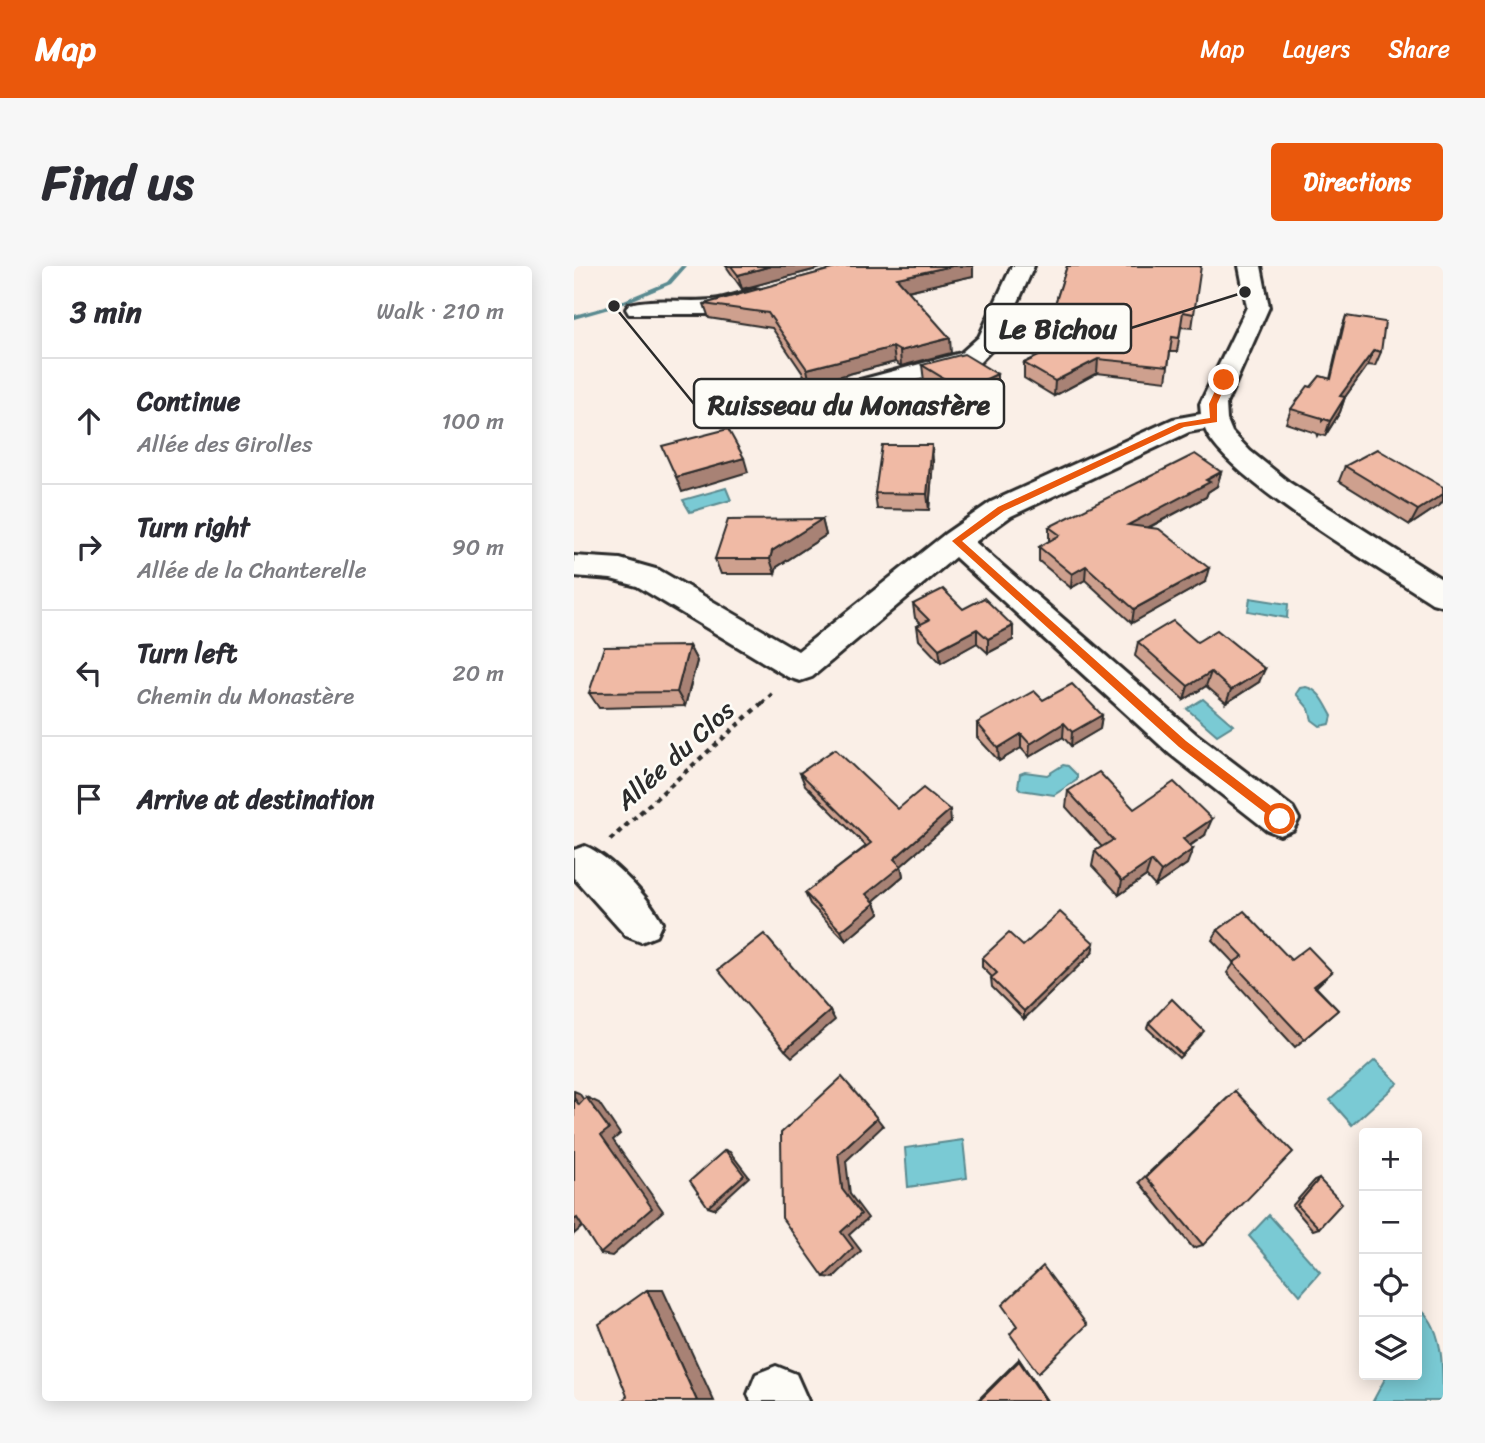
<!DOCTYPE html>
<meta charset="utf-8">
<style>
:root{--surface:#fff;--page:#f7f7f7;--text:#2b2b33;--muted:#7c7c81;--line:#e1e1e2;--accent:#ea580c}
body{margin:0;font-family:Sriracha,sans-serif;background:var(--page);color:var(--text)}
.controls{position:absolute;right:21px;bottom:21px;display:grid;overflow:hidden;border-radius:7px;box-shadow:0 4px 18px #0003}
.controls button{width:63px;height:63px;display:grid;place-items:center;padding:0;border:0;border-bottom:2px solid var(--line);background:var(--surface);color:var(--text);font:35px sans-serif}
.stop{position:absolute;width:21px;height:21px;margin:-16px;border:5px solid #ea580c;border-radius:50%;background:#fff}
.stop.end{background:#ea580c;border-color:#fff;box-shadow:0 2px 7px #0008}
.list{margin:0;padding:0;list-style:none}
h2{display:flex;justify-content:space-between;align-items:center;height:91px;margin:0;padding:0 28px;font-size:30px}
h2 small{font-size:23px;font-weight:400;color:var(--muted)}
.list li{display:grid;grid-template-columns:46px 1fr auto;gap:21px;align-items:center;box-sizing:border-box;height:126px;padding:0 28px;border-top:2px solid var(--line)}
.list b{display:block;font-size:26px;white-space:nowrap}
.list p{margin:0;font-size:23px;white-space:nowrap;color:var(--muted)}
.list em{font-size:23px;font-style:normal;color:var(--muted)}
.icon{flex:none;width:38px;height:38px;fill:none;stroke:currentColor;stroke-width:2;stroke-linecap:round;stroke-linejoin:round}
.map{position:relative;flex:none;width:869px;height:1135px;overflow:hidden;border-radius:7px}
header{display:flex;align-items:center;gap:42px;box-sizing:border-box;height:98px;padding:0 35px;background:var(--accent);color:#fff}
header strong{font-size:33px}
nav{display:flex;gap:38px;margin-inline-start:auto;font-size:24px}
.intro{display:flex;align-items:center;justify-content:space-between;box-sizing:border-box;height:168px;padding:0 42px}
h1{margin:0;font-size:49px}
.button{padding:18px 32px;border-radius:7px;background:var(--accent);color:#fff;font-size:24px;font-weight:700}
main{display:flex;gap:42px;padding:0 42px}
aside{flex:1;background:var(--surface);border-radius:7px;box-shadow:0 4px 18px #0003}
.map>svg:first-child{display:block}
.water{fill:#7acad4;stroke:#5a8a90;stroke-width:2}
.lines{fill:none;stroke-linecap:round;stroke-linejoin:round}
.stream{fill:#5a8a90;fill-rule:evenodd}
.minor-casing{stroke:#2b2b2b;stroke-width:6}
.path-far1{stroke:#2b2b2b;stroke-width:3.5;stroke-dasharray:4.5 4.5;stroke-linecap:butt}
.path{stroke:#2b2b2b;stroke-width:4.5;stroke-dasharray:5 5;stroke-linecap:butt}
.minor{fill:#fdfcf7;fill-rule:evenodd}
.wall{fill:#cea08e;stroke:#2b2b2b;stroke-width:2}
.shaded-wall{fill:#a88274;stroke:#2b2b2b;stroke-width:2}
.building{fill:#f0baa5;stroke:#2b2b2b;stroke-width:2}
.route{fill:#ea580c}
.labels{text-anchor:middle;stroke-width:5;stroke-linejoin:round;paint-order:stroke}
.street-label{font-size:26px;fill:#2b2b2b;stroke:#fdfcf7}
.leader{fill:none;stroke:#2b2b2b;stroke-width:2.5}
.callout-dot{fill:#2b2b2b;stroke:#fdfcf7;stroke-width:2.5}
.callout{fill:#fdfcf7;stroke:#2b2b2b;stroke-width:2.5}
.callout-label{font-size:28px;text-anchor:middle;font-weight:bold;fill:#2b2b2b}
</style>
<header>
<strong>Map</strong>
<nav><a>Map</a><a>Layers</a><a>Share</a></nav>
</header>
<div class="intro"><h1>Find us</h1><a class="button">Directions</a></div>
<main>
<aside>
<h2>3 min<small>Walk · 210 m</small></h2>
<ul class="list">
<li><svg class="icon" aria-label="ahead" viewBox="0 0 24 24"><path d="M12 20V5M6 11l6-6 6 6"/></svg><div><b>Continue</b><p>Allée des Girolles</p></div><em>100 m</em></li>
<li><svg class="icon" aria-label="right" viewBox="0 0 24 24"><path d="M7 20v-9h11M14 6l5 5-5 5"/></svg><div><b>Turn right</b><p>Allée de la Chanterelle</p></div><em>90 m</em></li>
<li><svg class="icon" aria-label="left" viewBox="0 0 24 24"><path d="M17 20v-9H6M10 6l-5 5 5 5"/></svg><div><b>Turn left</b><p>Chemin du Monastère</p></div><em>20 m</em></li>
<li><svg class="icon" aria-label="arrive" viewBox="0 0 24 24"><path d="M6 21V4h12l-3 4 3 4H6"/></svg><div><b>Arrive at destination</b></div></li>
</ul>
</aside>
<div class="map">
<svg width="869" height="1135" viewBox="0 0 869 1135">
<rect width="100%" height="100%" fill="#faefe7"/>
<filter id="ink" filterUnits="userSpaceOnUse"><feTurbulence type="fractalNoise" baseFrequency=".0143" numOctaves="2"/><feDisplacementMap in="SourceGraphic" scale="14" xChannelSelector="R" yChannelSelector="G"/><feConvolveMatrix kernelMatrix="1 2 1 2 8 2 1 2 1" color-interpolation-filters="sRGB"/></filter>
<g filter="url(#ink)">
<g class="water">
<polygon points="152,222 157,234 116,246 109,234"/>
<polygon points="676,332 714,338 713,352 674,345"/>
<path d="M732 421C746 424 751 438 758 450L756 458 746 460 738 454 735 443 722 428 726 422Z"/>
<polygon points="629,433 659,459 643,469 613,443"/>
<polygon points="489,499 494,500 503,509 503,514 480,529 447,524 444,521 446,508 451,506 473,509"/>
<polygon points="801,794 824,817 778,859 756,834"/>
<polygon points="389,874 393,912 334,921 331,882"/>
<polygon points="695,949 746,1006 726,1029 675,970"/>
<path d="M843 1041C869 1057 869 1101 869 1135H799L813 1109H843Z"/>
</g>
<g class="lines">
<polygon class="stream" points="107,0 113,0 97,18 42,41 0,53 0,49 38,39 93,16"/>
<g class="minor-casing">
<g id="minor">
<polygon points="438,0 460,0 427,74 405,97 198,153 189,150 185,145 189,140 387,87 405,71"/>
<path d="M665 0H687L695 41 652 138 653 154 658 166 676 185 716 217 869 314V340L858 337C810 305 649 211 631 163L615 166 437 250 401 276 622 468 719 542 725 553 719 564 706 569 693 564 596 488 381 291 238 411 226 415 214 411 63 320 37 313 0 310V290L46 293 85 304 224 385 371 268 417 236 599 153 627 148 626 138 673 41Z"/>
<path d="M181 23 189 25 192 30 189 35 139 48H55L52 43 55 38C83 31 110 37 138 34 152 33 167 27 181 23Z"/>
<path d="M11 580C35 589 77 633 88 657L82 670 67 676 52 670 0 612V584Z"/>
<polygon points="202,1100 222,1108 234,1135 177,1135 174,1128 182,1108"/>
</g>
</g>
<polyline class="path-far1" points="188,437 201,425"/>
<polyline class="path" points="36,574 190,435"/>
<use href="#minor" class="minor"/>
</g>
<g class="wall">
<polygon points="152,0 254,0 168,23"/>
<polygon points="269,0 399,0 399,10 334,25 377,87 327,100 321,96 236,118 198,62 135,52 130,38"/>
<polygon points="493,0 620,48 618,62 607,61 603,86 596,86 592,115 523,107 480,130 450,112 450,97 508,69 476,66 477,51"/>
<polygon points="772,50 807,86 801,100 794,99 771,131 766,146 751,170 744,168 743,170 742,167 712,157 717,143 756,113 767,64"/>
<polygon points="348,99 423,108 423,124 389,140 350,115"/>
<polygon points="359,195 355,244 303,243 301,227"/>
<polygon points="771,200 869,221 869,235 866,239 836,259 765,215"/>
<polygon points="647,206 643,220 634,226 632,231 574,262 631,316 558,357 511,314 497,322 465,295 465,281 475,275 475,261"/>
<polygon points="248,253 252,269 203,301 201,308 147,308 141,293"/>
<polygon points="339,338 389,343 439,374 414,387 403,377 367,397 345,374 343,360 347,358 341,352"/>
<polygon points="564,376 623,376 685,416 652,437 632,420 610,434 561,390"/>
<polygon points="115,380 123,395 111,440 25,442 15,427"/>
<polygon points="469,434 528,449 526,463 497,480 489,471 455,491 447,482 425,495 403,471 403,457"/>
<polygon points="226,507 324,543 377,556 327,600 329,610 299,635 301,637 305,647 272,675 236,638 231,627 292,580 231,519"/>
<polygon points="494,525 560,543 631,569 616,580 613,598 581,620 572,610 545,629 518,600 521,585 528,581 492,541"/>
<polygon points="644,664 717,694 758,706 742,721 764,744 721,781 653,707 660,697 638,674"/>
<polygon points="449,680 518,687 450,753 418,721 417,712 418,711 408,701 408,692"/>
<polygon points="575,757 627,769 605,792 573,762"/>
<polygon points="661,825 629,979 619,982 565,916"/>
<polygon points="745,913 745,962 739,964 718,940 740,915"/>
<polygon points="445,1093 473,1135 403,1135"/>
</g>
<g class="shaded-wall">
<polygon points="197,0 254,0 168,23 164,9"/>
<polygon points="378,0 399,0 399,10 324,27 323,12"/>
<polygon points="376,72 377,87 327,100 326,85"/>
<polygon points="319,81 321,96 236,118 233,103"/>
<polygon points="800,84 794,99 761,145 766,130"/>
<polygon points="524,93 523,107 480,130 481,115"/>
<polygon points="423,108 423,124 389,140 389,124"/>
<polygon points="771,131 766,146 751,170 756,155"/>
<polygon points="358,179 359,195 355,244 353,228"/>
<polygon points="170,192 174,206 108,226 102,211"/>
<polygon points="647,206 643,220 634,226 632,231 552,273 554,259"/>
<polygon points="869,228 869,235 866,239 836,259 844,244"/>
<polygon points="248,253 252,269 203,301 201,308 196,293 198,285"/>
<polygon points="512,300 511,314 497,322 498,308"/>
<polygon points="635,302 631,316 558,357 560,343"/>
<polygon points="439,360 439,374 414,387 414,373"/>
<polygon points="403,363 403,377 367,397 365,383"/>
<polygon points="115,380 123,395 111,440 103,426"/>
<polygon points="691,403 685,416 652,437 657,424"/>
<polygon points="637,406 632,420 610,434 614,420"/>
<polygon points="528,449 526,463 497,480 498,466"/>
<polygon points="490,457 489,471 455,491 456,478"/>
<polygon points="447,468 447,482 425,495 424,482"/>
<polygon points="376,544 377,556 327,600 329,610 296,638 292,628 320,593"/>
<polygon points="638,553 631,569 603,588 609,573"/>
<polygon points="619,583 613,598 581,620 587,606"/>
<polygon points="577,595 572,610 545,629 548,615"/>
<polygon points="301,637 305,647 272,675 267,665"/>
<polygon points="520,677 518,687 450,753 450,745"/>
<polygon points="256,745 261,754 218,791 211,784"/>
<polygon points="0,825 5,827 17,844 5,839 0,832"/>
<polygon points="12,831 25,837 46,868 39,874 89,945 38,990 26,988 27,869"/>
<polygon points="303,852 309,860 272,895 276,928 294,952 275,969 287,985 259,1012 250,1011 267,966 268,923 264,888"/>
<polygon points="151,884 156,886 175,911 140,943 134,941"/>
<polygon points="3,952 16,954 0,968 0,954"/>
<polygon points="73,1024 89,1024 140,1135 123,1135"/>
<polygon points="445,1093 473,1135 472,1135 445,1095"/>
</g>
<g class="building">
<polygon points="157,0 197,0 164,9"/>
<polygon points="269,0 378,0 323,12 376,72 326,85 319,81 233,103 194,47 130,38"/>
<polygon points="493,0 627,0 620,48 609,46 605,72 598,71 594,100 524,93 481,115 450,97 534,57 477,51"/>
<polygon points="772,50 811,56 807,86 800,84 766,130 771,131 756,155 750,153 748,155 748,152 717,143 734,120 737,121 746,110 757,113"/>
<polygon points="390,88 423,108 389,124 348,99"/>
<polygon points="154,163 170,192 102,211 88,180"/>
<polygon points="308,179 358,179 353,228 301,227"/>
<polygon points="803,183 869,221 869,228 844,244 771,200"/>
<polygon points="621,188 647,206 632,214 636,216 554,259 585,263 635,302 560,343 512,300 498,308 465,281 486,269 475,261"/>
<polygon points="248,253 198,285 196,293 141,293 154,254"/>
<polygon points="369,323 389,343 410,332 439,360 414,373 403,363 365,383 343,360 355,354 339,338"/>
<polygon points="599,355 623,376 643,364 691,403 657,424 637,406 614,420 564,376"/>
<polygon points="115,380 103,426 15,427 30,381"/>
<polygon points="498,418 528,449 498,466 490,457 456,478 447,468 424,482 403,457 460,425 469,434"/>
<polygon points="261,483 324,543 349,522 376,544 320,593 327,600 292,628 301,637 267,665 231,627 297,577 226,507"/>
<polygon points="525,506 560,543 600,516 638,553 609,573 619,583 587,606 577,595 548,615 521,585 539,574 494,525"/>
<polygon points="670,645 717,694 734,681 758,706 740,720 764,744 730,773 659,697 669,690 644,664"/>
<polygon points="486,646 520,677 450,745 417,712 423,707 408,692 435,667 449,680"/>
<polygon points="190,668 256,745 211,784 144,704"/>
<polygon points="598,733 630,765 608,789 575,757"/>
<polygon points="268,811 303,852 264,888 268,923 287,948 267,966 279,982 250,1011 208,952 207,867"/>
<polygon points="661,825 719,886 629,979 572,911"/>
<polygon points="12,831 35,863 27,869 78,942 26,988 3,952 0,954 0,832 5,839"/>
<polygon points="151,884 170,909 134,941 116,915"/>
<polygon points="745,913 768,937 745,962 723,939"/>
<polygon points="469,1000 513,1059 464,1107 436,1068 443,1060 428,1039"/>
<polygon points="73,1024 123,1135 48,1135 53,1130 25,1058"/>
<polygon points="445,1095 472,1135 405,1135"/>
</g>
</g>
<polygon class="route" points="650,112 654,114 643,138 643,156 610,161 430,245 388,275 612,475 710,550 712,553 706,558 605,481 378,275 424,241 605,157 636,152 635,138 646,114"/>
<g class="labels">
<g class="street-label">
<text transform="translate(101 489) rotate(-42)" y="9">Allée du Clos</text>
</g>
</g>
<path class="leader" d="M671 26L557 62M40 40L120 138"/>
<g class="callout-dot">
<circle cx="671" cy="26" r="7"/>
<circle cx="40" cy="40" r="7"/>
</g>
<g class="callout">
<rect x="411" y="38" width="146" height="49" rx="7"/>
<rect x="120" y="113" width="310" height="49" rx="7"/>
</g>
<g class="callout-label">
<text x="484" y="72">Le Bichou</text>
<text x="275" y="148">Ruisseau du Monastère</text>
</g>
</svg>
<div class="controls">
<button>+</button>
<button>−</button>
<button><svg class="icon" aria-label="locate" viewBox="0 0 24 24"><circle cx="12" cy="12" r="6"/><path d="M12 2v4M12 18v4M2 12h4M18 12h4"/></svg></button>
<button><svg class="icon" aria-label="layers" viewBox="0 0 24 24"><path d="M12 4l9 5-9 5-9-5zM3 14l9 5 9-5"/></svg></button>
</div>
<div class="stop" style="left:706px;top:553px"></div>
<div class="stop end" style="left:650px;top:114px"></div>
</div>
</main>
